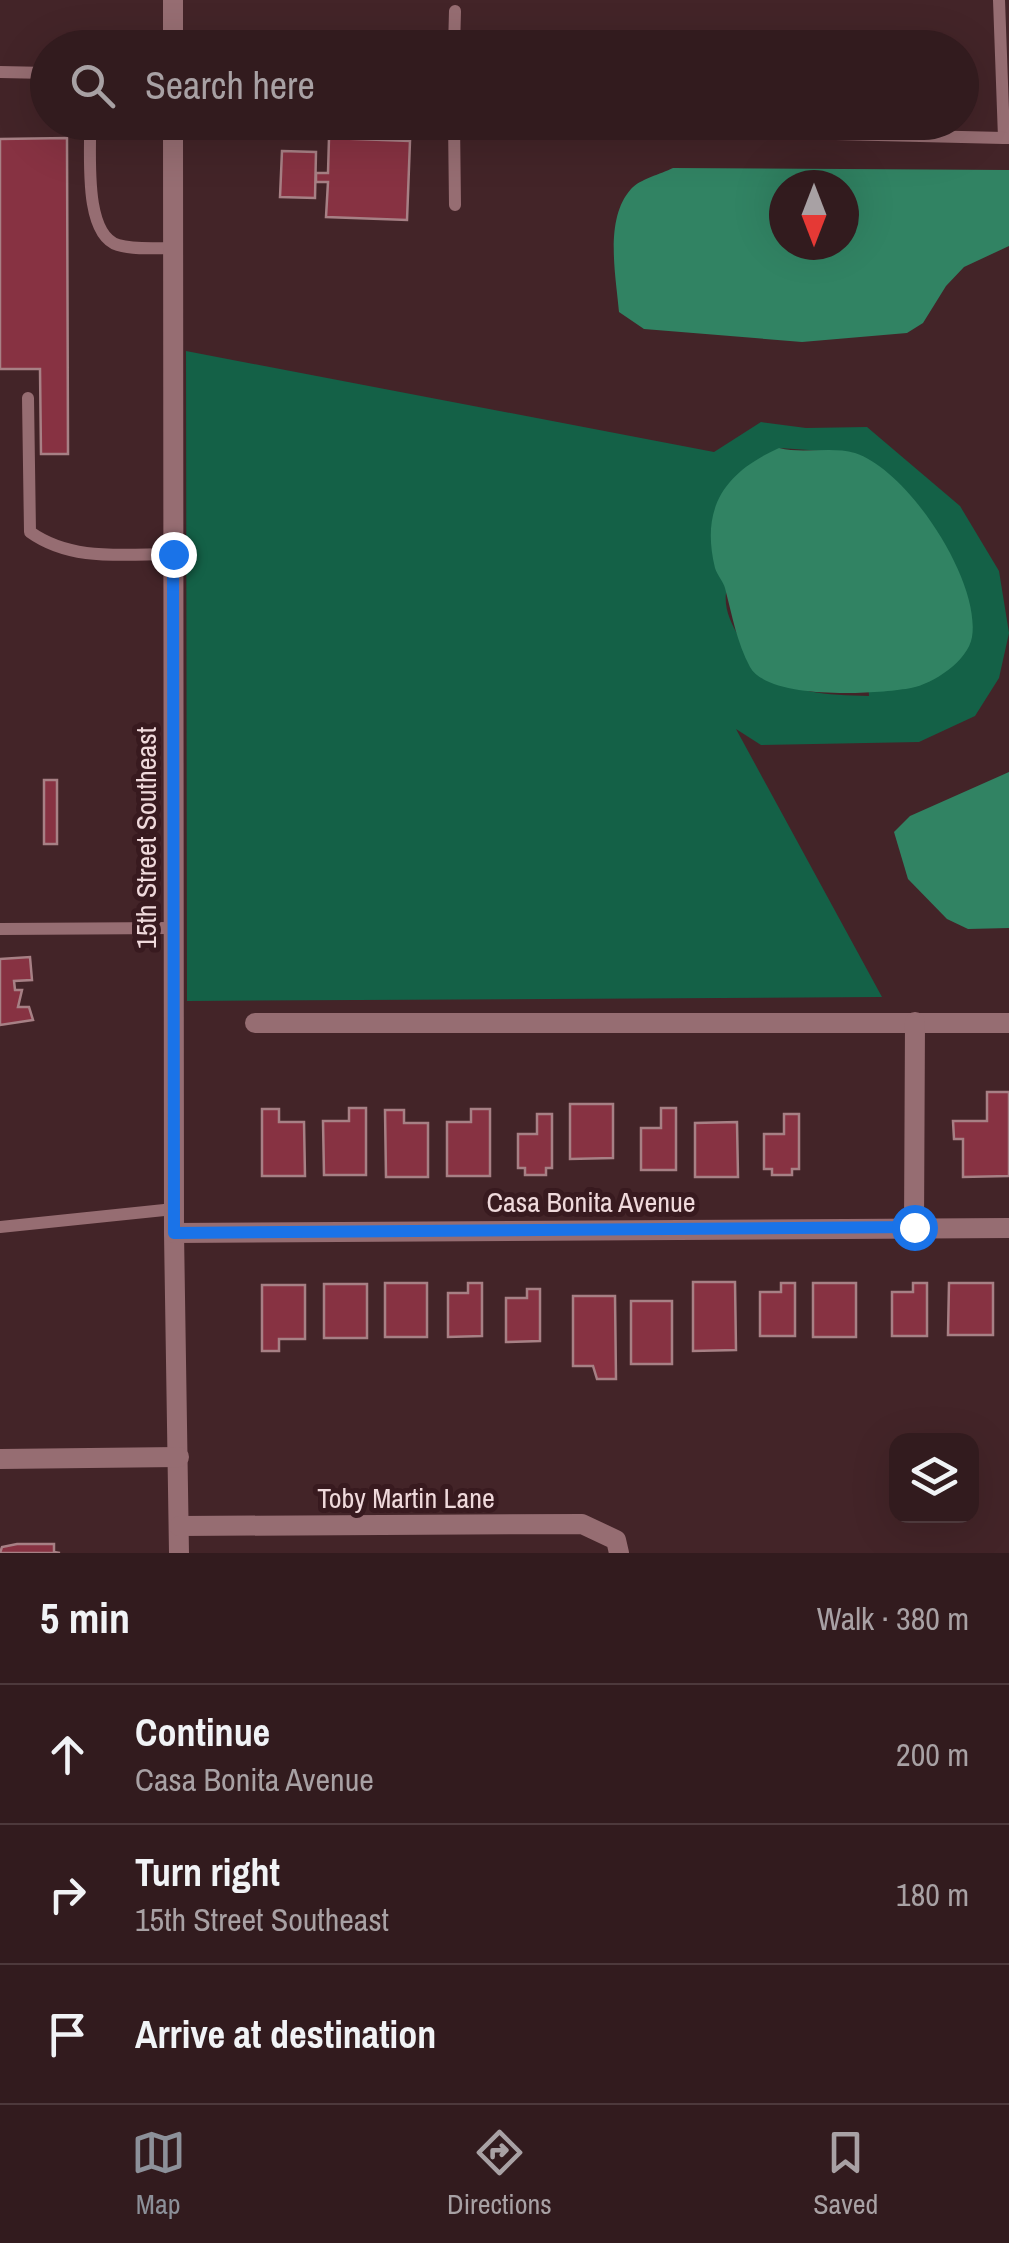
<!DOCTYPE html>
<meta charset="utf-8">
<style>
:root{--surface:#321b1e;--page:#3d282b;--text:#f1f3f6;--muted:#a8a1a4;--line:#4d393c;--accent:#8c9099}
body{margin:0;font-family:"Archivo Narrow",sans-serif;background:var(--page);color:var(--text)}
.controls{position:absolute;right:30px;bottom:30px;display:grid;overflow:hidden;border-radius:20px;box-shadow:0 10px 40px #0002}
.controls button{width:90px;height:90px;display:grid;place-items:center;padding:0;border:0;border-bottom:2px solid var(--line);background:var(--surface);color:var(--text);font:50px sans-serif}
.compass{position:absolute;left:769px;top:170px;width:90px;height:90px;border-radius:50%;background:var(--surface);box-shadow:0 10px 40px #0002;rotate:180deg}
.stop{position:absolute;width:30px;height:30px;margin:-22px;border:8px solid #1a73e8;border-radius:50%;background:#fff}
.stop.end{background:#1a73e8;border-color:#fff;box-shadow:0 2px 10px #0008}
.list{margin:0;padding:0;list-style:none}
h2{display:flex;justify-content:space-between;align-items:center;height:130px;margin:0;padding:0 40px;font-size:42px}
h2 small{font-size:32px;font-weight:400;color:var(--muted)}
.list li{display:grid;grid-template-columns:65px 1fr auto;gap:30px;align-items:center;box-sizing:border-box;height:140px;padding:0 40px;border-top:2px solid var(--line)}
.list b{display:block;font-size:38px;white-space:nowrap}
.list p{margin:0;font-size:32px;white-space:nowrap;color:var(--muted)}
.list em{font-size:32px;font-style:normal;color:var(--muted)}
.icon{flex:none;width:55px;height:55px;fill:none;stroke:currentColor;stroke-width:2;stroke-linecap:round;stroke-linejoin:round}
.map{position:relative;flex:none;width:1009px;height:1553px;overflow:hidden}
.search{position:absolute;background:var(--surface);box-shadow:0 10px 40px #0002;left:30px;right:30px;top:30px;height:110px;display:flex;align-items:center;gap:25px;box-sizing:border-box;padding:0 35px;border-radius:55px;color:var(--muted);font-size:38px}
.sheet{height:550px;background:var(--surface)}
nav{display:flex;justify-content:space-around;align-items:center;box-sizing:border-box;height:140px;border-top:2px solid var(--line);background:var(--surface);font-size:28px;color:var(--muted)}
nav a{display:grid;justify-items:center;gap:5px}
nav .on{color:var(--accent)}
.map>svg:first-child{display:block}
.green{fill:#146147;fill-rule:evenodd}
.water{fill:#318363;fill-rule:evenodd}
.building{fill:#873242;stroke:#a78085;stroke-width:2.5}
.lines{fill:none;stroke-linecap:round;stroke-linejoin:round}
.lane{stroke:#966d72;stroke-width:12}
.street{stroke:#966d72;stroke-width:20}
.route{stroke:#1a73e8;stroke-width:12}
.labels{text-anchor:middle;stroke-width:10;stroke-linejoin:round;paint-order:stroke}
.street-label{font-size:28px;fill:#efd9db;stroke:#381a1f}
</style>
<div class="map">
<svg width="1009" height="1553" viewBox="0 0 1009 1553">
<rect width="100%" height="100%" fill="#432428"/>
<path class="green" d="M186 351 714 452 761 422 806 428 867 427 960 506 999 571 1009 633 999 678 975 716 919 742 761 745 736 729 882 997 187 1001ZM779 448 854 453 869 696C812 695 767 692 739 637 731 623 724 609 726 593 728 561 766 483 779 448Z"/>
<g class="water">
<path d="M673 168 1009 170V246L964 267 946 286 923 323 907 333 802 342 644 329 619 312C616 276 604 219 631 189 640 179 661 174 673 168ZM784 185H844V245H784Z"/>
<path d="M779 448C803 454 832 446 855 453 908 470 981 581 972 637 968 661 933 684 911 688 879 694 769 701 750 667 737 643 732 615 725 588 723 581 717 575 715 568 700 506 726 472 779 448Z"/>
<polygon points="1009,772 1009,928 968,929 947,919 908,879 894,832 910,816"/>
</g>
<g class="building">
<polygon points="67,138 68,454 41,454 40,369 0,369 0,139"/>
<polygon points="329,138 410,141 407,220 326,217 328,182 316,182 316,173 328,173"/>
<polygon points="282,151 316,152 315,198 280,197"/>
<rect x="44" y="780" width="13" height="64"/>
<polygon points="30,957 32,980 14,981 15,990 22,990 18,1007 29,1007 33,1020 0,1025 0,959"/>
<polygon points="987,1092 1009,1092 1009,1176 963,1177 963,1139 954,1139 953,1121 987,1121"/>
<polygon points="570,1104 613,1104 613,1158 570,1159"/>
<polygon points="349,1108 366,1108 366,1175 324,1175 323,1121 349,1121"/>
<polygon points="661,1108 676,1108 676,1170 641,1170 641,1128 661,1128"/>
<polygon points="262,1109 279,1109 279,1122 304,1122 305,1176 262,1176"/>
<polygon points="471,1109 490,1109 490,1176 447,1176 447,1122 471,1122"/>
<polygon points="385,1110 404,1110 404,1123 428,1123 428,1177 386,1177"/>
<polygon points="537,1114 552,1114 552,1168 546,1168 546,1175 525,1175 525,1168 518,1168 518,1134 537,1134"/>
<polygon points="784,1114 799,1114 799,1169 792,1169 792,1175 772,1175 772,1169 764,1169 764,1134 784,1134"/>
<polygon points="737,1122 738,1177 695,1177 695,1123"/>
<polygon points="693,1282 735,1282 736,1350 693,1351"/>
<rect x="385" y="1283" width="42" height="54"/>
<polygon points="468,1283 482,1283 482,1336 448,1337 448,1293 468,1293"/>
<polygon points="781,1283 795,1283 795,1336 760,1336 760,1292 781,1292"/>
<rect x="813" y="1283" width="43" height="54"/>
<polygon points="913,1283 927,1283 927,1336 892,1336 892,1292 913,1292"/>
<polygon points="949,1283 993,1283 993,1335 948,1335"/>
<rect x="324" y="1284" width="43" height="54"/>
<polygon points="262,1285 305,1285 305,1339 279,1339 279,1351 262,1351"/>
<polygon points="527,1289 540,1289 540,1341 506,1342 506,1298 527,1298"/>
<polygon points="573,1296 615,1296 616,1379 597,1379 593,1366 573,1366"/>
<rect x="631" y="1301" width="41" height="63"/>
<polygon points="17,1544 54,1544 54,1552 60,1553 0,1553 2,1547"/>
</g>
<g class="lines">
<g class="lane">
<polyline points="999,0 1004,138 1009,138"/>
<polyline points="454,48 455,11"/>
<polyline points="0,72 48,73"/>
<path d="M90 122C91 153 83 234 118 245 135 250 156 248 173 248"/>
<polyline points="322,122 1004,138"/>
<polyline points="454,122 455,205"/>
<path d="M28 398 30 532C72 562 124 554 173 554"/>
<polyline points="0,929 173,928"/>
<polyline points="0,1227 174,1209"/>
</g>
<g class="street">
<polyline points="173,0 173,48"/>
<polyline points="173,122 174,1233 179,1553"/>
<polyline points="255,1023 1009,1023"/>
<polyline points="914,1227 915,1022"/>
<polyline points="174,1233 1009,1228"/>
<polyline points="0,1459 179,1457"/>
<polyline points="179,1526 582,1524 616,1540 619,1553"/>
</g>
</g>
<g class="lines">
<polyline class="route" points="173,554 174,1233 914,1227"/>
</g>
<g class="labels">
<g class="street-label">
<text transform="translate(146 838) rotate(-90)" y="10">15th Street Southeast</text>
<text x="591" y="1212">Casa Bonita Avenue</text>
<text x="406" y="1508">Toby Martin Lane</text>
</g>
</g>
</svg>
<div class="controls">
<button><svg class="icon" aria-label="layers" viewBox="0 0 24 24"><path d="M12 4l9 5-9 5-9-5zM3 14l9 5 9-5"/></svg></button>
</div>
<svg class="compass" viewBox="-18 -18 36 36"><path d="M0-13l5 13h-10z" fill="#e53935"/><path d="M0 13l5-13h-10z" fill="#a8a1a4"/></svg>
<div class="stop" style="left:914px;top:1227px"></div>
<div class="stop end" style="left:173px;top:554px"></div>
<div class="search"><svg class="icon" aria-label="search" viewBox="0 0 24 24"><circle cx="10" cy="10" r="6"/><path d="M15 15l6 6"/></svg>Search here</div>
</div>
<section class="sheet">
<h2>5 min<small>Walk · 380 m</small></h2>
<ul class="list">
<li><svg class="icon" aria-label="ahead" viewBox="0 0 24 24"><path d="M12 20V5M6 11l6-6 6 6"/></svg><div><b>Continue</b><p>Casa Bonita Avenue</p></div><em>200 m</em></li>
<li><svg class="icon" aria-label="right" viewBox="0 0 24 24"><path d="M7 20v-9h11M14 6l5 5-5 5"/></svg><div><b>Turn right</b><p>15th Street Southeast</p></div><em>180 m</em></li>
<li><svg class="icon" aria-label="arrive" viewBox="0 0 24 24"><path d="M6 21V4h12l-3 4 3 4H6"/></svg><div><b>Arrive at destination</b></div></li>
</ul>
</section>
<nav>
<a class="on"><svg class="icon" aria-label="map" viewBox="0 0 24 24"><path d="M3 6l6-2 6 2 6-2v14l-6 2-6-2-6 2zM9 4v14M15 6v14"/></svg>Map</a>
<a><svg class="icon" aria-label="directions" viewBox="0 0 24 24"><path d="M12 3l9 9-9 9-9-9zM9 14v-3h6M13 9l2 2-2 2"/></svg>Directions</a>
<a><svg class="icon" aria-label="saved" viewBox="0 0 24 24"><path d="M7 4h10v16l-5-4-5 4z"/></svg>Saved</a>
</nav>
